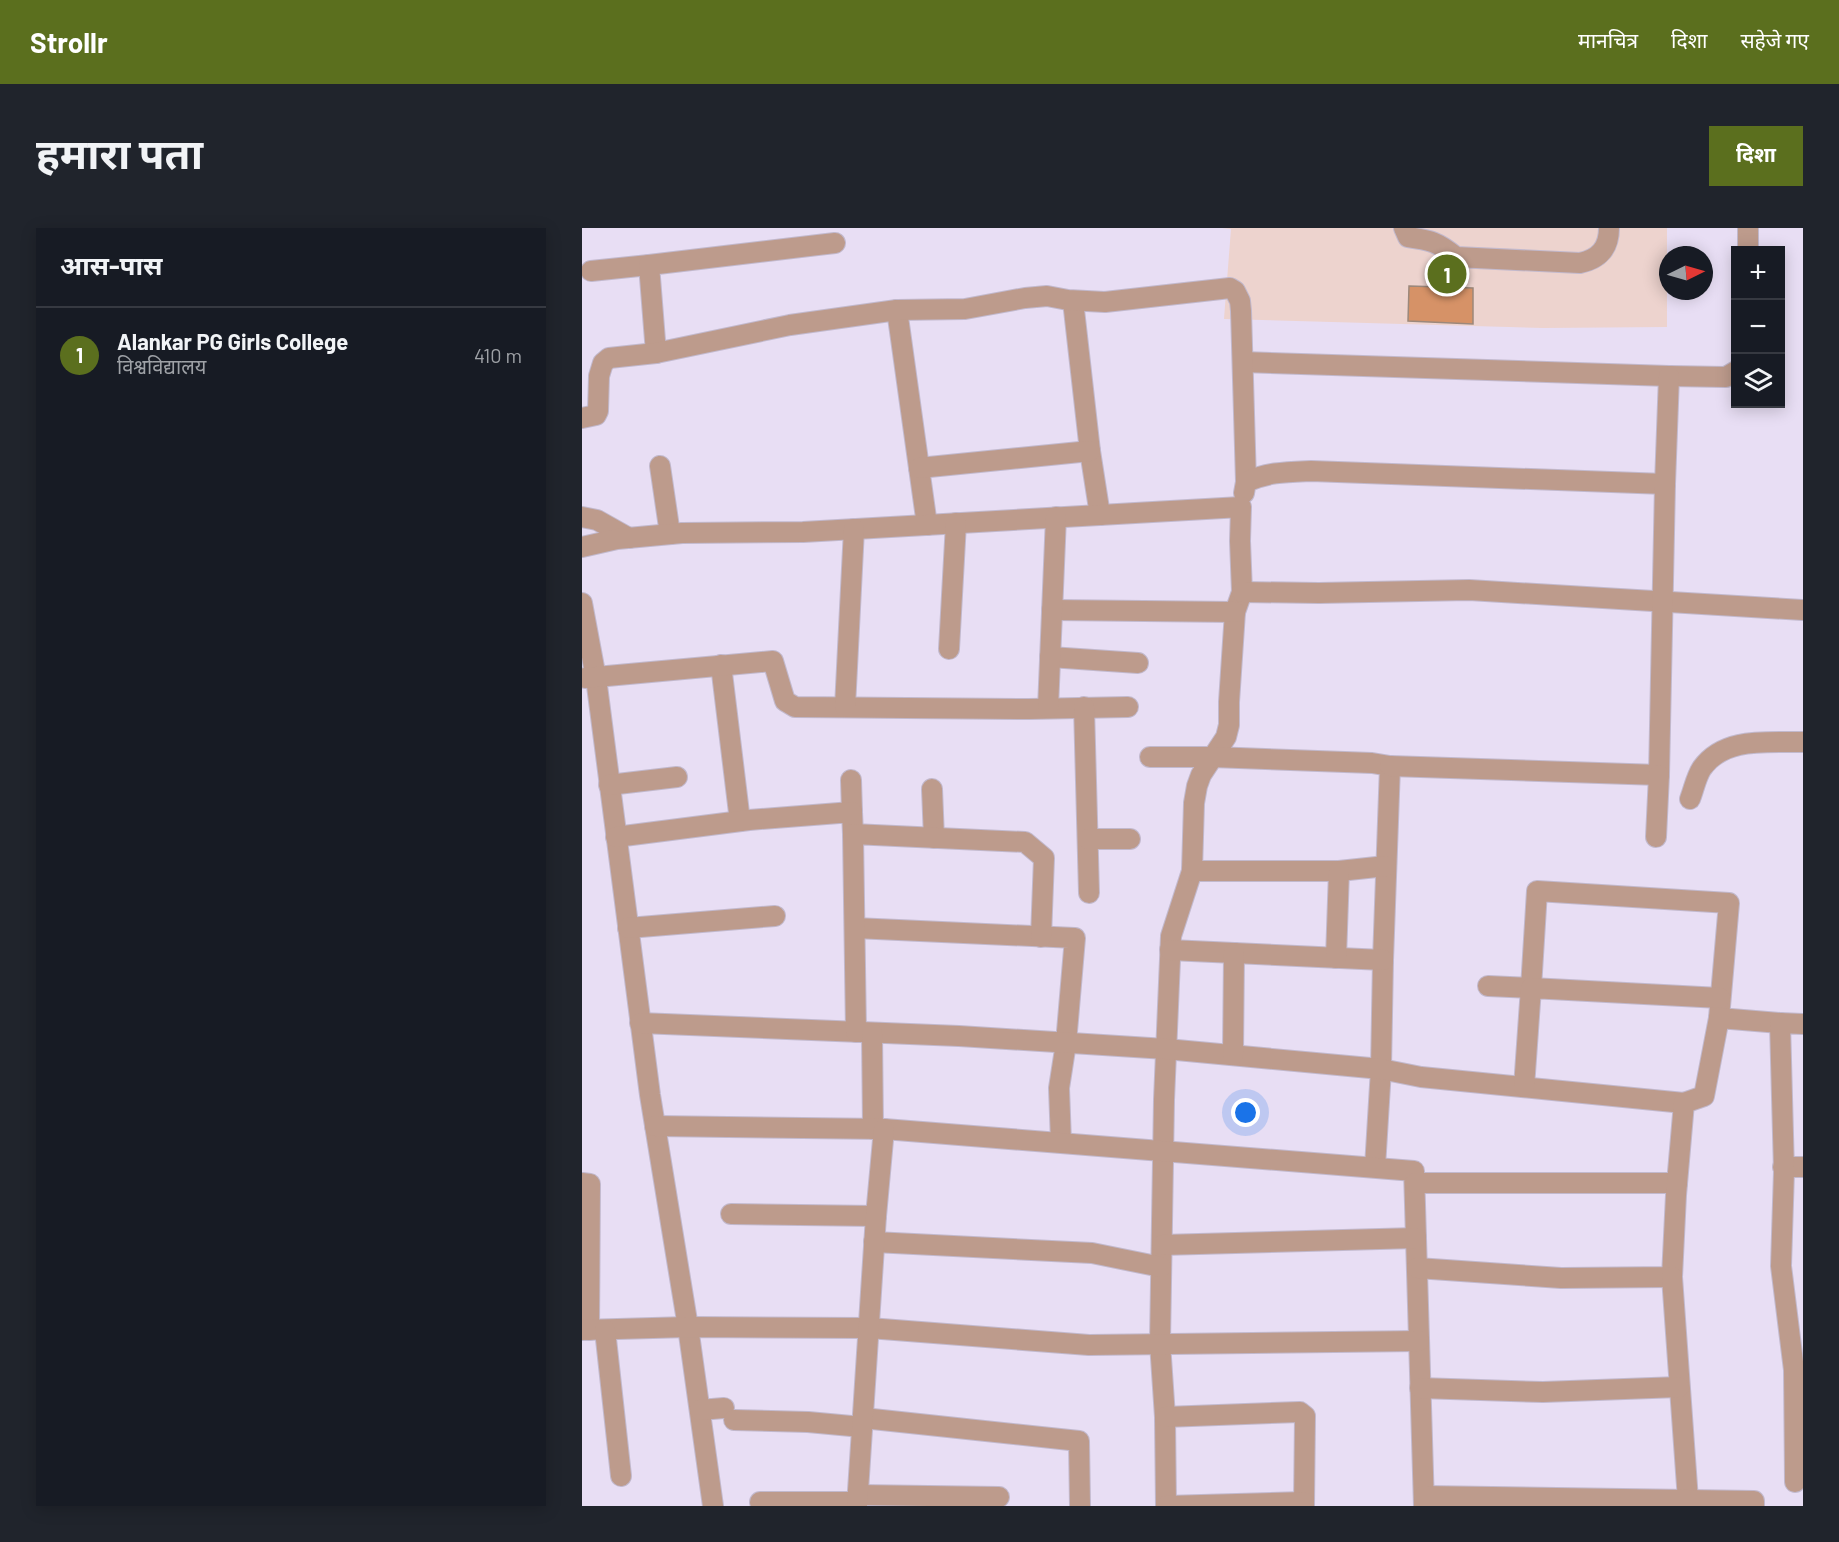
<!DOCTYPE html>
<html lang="hi">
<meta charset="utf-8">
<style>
:root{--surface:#171b24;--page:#20242c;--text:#f1f3f6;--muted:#9ea1a6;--line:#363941;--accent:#5b6f1e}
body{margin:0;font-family:Barlow,"Noto Sans Devanagari",sans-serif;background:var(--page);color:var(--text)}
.controls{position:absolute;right:18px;top:18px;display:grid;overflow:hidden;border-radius:0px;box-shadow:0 3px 15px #0003}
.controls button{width:54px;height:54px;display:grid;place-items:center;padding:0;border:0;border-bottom:2px solid var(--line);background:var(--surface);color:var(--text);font:30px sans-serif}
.compass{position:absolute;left:1077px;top:18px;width:54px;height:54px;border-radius:50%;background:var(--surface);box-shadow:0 3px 15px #0003;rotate:85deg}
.you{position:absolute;left:664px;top:885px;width:21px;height:21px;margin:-15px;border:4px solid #fff;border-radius:50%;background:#1a73e8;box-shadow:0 0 0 9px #1a73e833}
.badge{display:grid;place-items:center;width:39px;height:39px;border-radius:50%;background:var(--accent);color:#fff;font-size:20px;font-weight:700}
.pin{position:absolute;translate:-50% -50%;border:3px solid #fff;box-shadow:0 2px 6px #0006}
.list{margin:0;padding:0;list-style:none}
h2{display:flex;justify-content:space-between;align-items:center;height:78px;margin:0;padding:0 24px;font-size:26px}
h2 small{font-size:20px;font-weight:400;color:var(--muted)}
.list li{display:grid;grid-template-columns:39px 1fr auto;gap:18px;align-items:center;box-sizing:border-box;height:96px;padding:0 24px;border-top:2px solid var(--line)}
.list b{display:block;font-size:22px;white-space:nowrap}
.list p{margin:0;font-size:20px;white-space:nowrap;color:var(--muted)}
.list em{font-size:20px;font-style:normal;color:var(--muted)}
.icon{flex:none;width:33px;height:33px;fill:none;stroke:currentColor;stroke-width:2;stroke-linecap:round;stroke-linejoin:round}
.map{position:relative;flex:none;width:1221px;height:1278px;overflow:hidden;border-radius:0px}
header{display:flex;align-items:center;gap:36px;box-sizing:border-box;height:84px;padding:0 30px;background:var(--accent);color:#fff}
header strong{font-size:28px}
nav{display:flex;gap:33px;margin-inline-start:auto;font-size:21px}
.intro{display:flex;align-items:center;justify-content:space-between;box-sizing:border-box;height:144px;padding:0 36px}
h1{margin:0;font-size:42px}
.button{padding:15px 27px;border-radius:0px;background:var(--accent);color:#fff;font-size:21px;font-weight:700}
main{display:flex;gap:36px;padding:0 36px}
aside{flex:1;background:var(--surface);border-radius:0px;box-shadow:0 3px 15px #0003}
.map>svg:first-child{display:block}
.education{fill:#edd3ce}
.building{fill:#d69267;stroke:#9c887b;stroke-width:1.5}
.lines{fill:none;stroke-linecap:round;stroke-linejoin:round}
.minor-casing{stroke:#c2b9cd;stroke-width:22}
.minor{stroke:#bd9b8c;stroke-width:20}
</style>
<header>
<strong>Strollr</strong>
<nav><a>मानचित्र</a><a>दिशा</a><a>सहेजे गए</a></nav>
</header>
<div class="intro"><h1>हमारा पता</h1><a class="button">दिशा</a></div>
<main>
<aside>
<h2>आस-पास<small></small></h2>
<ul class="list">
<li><span class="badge">1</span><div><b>Alankar PG Girls College</b><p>विश्वविद्यालय</p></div><em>410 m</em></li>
</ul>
</aside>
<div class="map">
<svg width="1221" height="1278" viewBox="0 0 1221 1278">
<rect width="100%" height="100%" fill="#e8def4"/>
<polygon class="education" points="640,0 1085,0 1085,99 961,100 642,91 649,1"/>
<polygon class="building" points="827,58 891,60 891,96 826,93"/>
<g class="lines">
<g class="minor-casing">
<g id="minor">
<path d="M822 0 826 9C848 12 856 14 874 29L998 35C1017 31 1027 20 1027 0"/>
<polyline points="1166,22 1166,0"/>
<polyline points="9,43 67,37"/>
<polyline points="491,73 508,223 518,287"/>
<polyline points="315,82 345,297"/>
<polyline points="74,125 67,37 253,15"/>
<polyline points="661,134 1087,148 1144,149 1154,143"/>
<polyline points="0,190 14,187 16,183 17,148 21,135 27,130 74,125 208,97 315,82 383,81 443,70 465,68 486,72 523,74 648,60 653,63 658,73 659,83 664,254"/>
<polyline points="78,238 88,306"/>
<polyline points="337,240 508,223"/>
<path d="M662 265 664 254C686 244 705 244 729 243L1083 256"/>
<polyline points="0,289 15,292 47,310"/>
<polyline points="0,319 35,311 100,305 221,304 659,279 658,313 660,364 653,384 647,474 647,497 644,509 619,547 615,558 612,575 610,643 589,708 582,872 578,1115 583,1189 584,1278"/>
<polyline points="660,364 737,365 887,362 1221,382"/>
<polyline points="0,375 14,450 68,867 106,1099 131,1278"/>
<polyline points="470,382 653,384"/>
<polyline points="367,421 374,295"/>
<polyline points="468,429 556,435"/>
<polyline points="139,437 158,593"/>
<polyline points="3,450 191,433 203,473 213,479 447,481 546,479"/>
<polyline points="263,479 272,301"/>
<polyline points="502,479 507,665"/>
<polyline points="466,480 474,289"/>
<polyline points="568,529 630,529 790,535 808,538 801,732 799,841 793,939"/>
<polyline points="808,538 1077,547 1083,256 1087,148"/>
<polyline points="269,552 270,584"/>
<polyline points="27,557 95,549"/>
<polyline points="350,561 352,610"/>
<path d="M1108 571C1112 561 1114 549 1120 540 1143 508 1186 515 1221 514"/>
<polyline points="34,609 167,592 270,584 271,606"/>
<polyline points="1074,609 1077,547"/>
<polyline points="506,611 548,611"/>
<polyline points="610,643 757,643 804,638"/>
<polyline points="46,700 193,688"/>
<polyline points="273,700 493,710 484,815 477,860 479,914"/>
<polyline points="588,722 801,732"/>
<polyline points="754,730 757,643"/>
<polyline points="906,758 949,760 955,663 1147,675 1137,790"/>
<polyline points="58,795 377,808 584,821 799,841 839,849 1102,875"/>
<polyline points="274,804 271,606 443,614 462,630 459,709"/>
<polyline points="290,805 291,901"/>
<polyline points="651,827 652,725"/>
<polyline points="942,859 949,760 1138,770"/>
<polyline points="73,898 302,901 832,943 842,1278"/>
<polyline points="1201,939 1221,939"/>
<polyline points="0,955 8,956 7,1102"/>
<polyline points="833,955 1095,955"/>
<polyline points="149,986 294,988"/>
<polyline points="292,1014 510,1025 579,1039"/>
<polyline points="580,1017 834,1010"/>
<polyline points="835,1040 979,1050 1090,1049 1094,967 1102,875 1122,868 1137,790 1198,795"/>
<polyline points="1090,1049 1106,1272"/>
<polyline points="0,1102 106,1099 287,1100 507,1117 837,1113"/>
<polyline points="23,1102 39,1248"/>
<polyline points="838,1160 961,1164 1097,1159"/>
<polyline points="118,1182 142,1180"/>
<polyline points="583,1189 718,1184 723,1188 722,1278"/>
<polyline points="281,1190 497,1213 498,1278"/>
<polyline points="152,1192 226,1194 280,1199"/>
<polyline points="1213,1254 1212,1142 1199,1038 1202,943 1198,795 1221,796"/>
<polyline points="276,1267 417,1269"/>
<polyline points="842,1268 1172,1273 1172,1278"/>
<polyline points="178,1274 275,1274"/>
<polyline points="275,1278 294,988 302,901"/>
<polyline points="584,1278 722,1274"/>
</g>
</g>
<use href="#minor" class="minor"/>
</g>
</svg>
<div class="controls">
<button>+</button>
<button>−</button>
<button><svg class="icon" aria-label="layers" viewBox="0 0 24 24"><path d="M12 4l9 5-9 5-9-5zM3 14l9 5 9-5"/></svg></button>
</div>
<svg class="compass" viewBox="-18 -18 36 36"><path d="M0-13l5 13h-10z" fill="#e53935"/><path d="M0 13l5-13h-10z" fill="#9ea1a6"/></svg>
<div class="you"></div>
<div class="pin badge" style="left:865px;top:46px">1</div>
</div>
</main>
